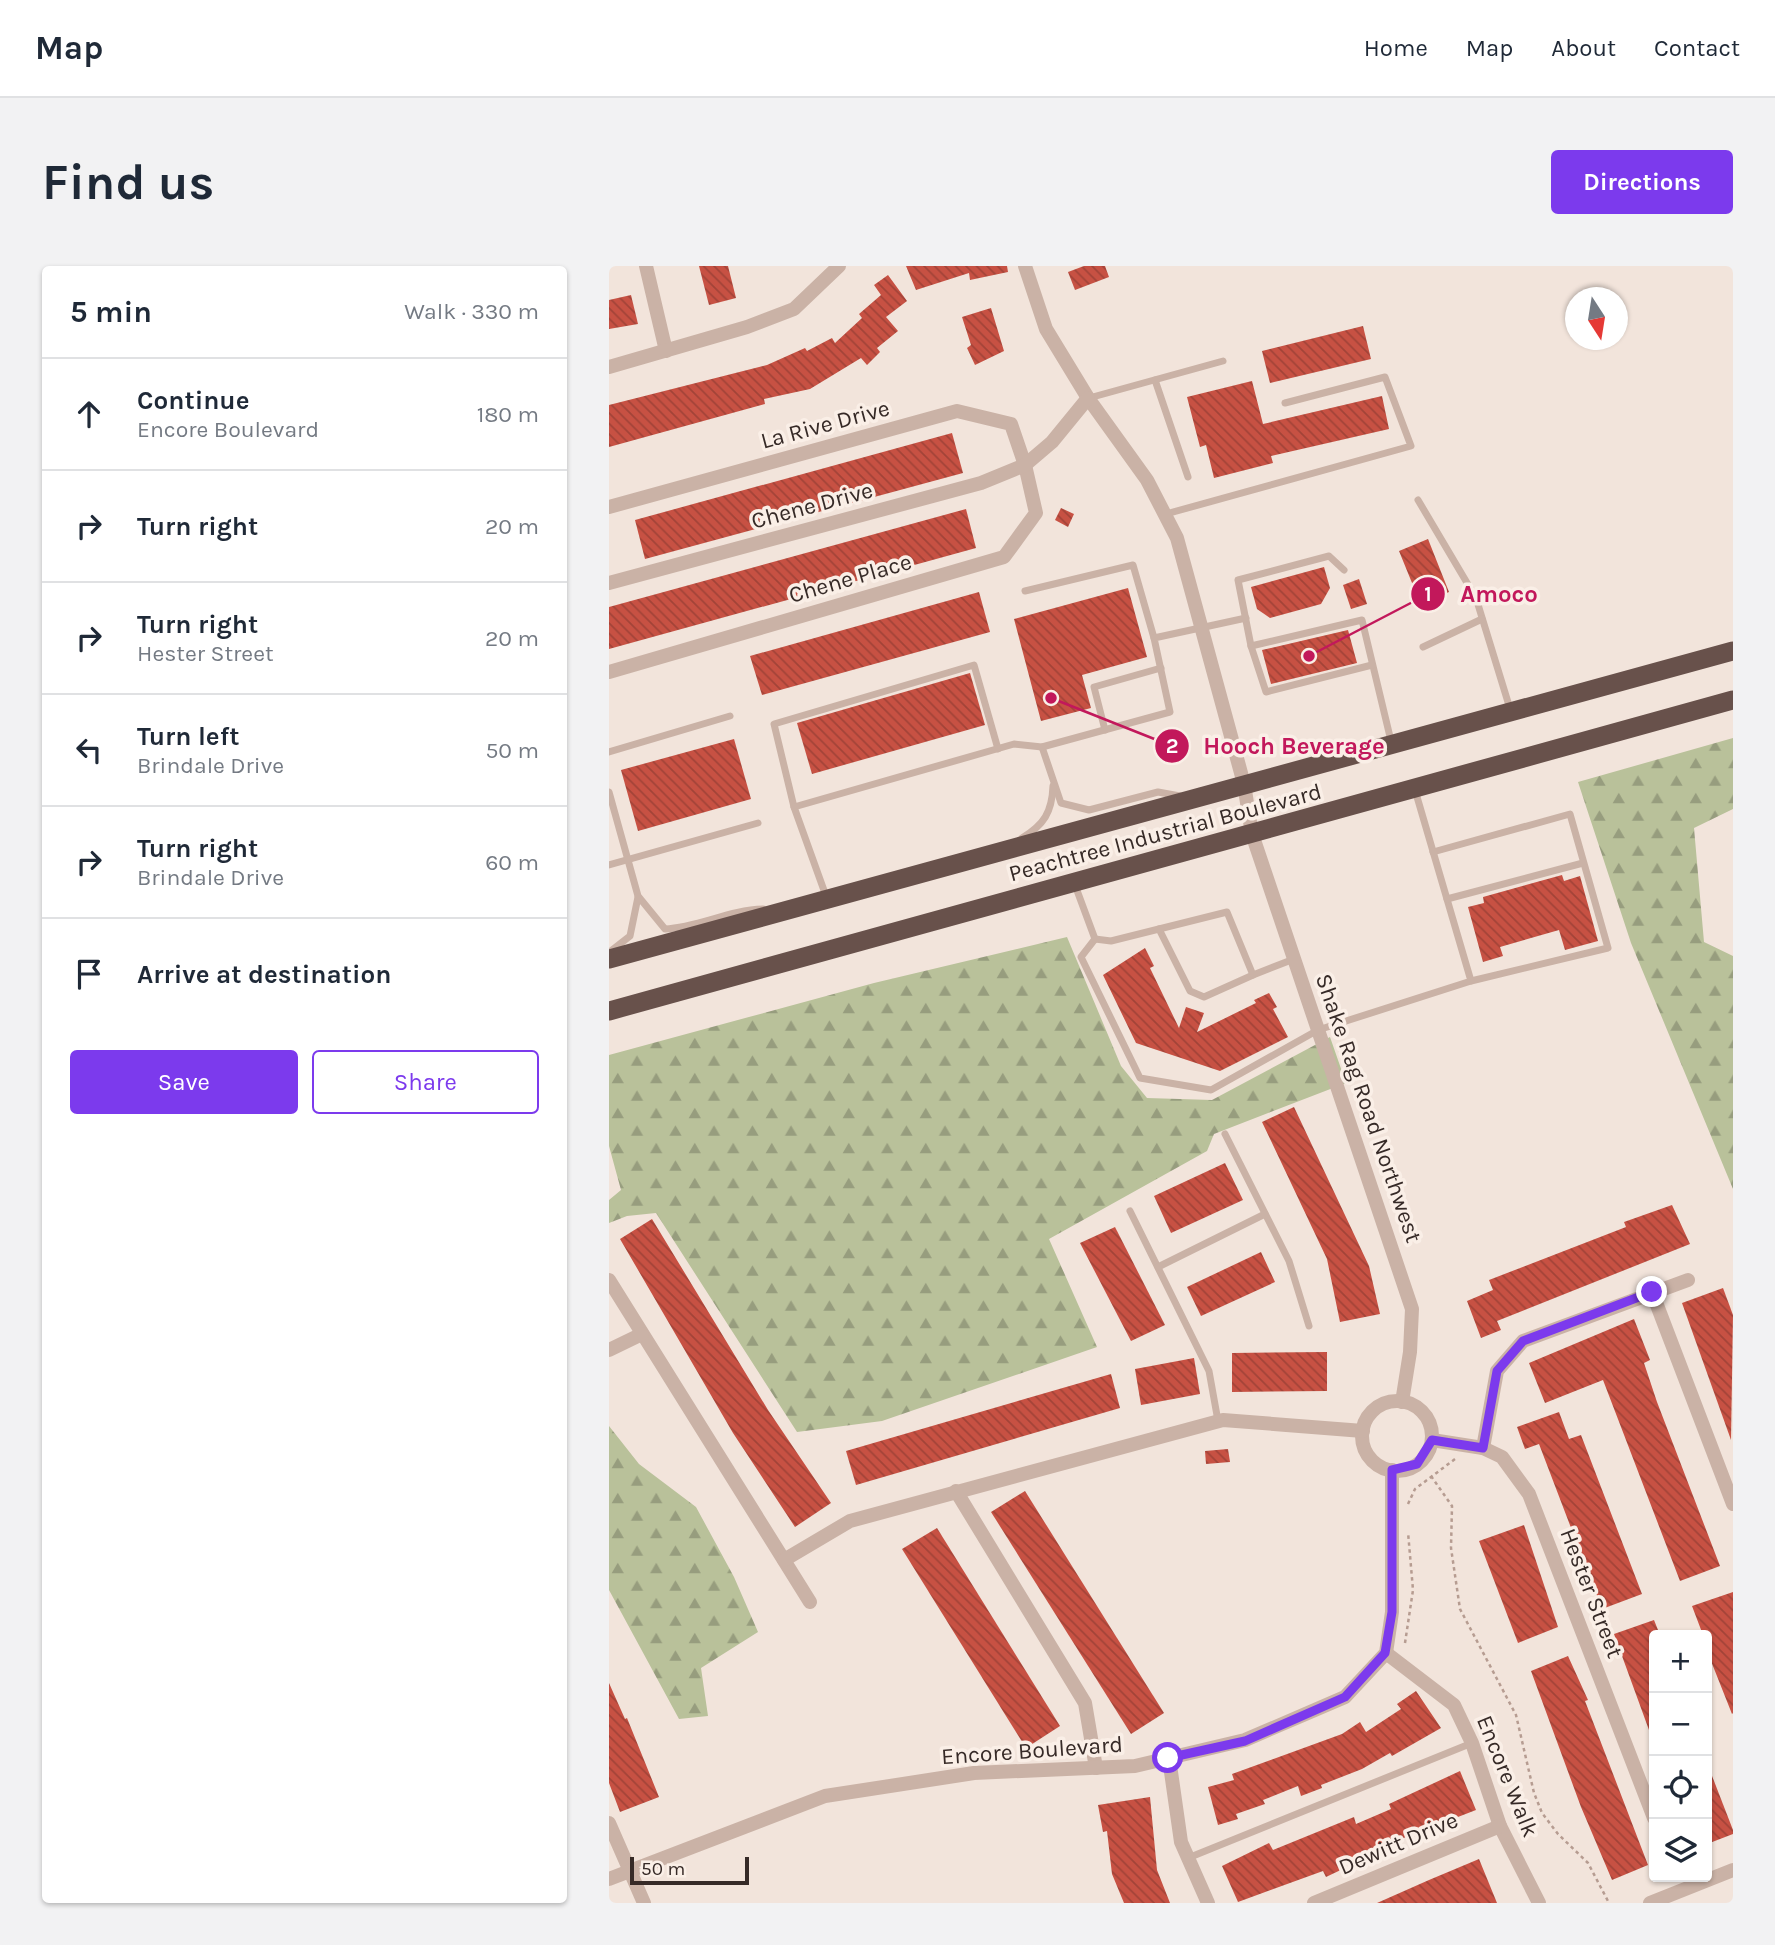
<!DOCTYPE html>
<meta charset="utf-8">
<style>
:root{--surface:#fff;--page:#f2f2f3;--text:#1f2937;--muted:#747a83;--line:#e0e1e3;--accent:#7c3aed}
body{margin:0;font-family:Karla,sans-serif;background:var(--page);color:var(--text)}
.controls{position:absolute;right:21px;bottom:21px;display:grid;overflow:hidden;border-radius:7px;box-shadow:0 2px 5px #0004}
.controls button{width:63px;height:63px;display:grid;place-items:center;padding:0;border:0;border-bottom:2px solid var(--line);background:var(--surface);color:var(--text);font:35px sans-serif}
.compass{position:absolute;left:956px;top:21px;width:63px;height:63px;border-radius:50%;background:var(--surface);box-shadow:0 2px 5px #0004;rotate:168deg}
.scale{position:absolute;left:21px;bottom:18px;width:119px;box-sizing:border-box;padding-left:7px;border:4px solid #362a27;border-top:0;font-size:19px;line-height:24px;white-space:nowrap;color:#362a27;-webkit-text-stroke:5px #faefe7;paint-order:stroke}
.stop{position:absolute;width:21px;height:21px;margin:-16px;border:5px solid #7c3aed;border-radius:50%;background:#fff}
.stop.end{background:#7c3aed;border-color:#fff;box-shadow:0 2px 7px #0008}
.list{margin:0;padding:0;list-style:none}
h2{display:flex;justify-content:space-between;align-items:center;height:91px;margin:0;padding:0 28px;font-size:30px}
h2 small{font-size:23px;font-weight:400;color:var(--muted)}
.list li{display:grid;grid-template-columns:46px 1fr auto;gap:21px;align-items:center;box-sizing:border-box;height:112px;padding:0 28px;border-top:2px solid var(--line)}
.list b{display:block;font-size:26px;white-space:nowrap}
.list p{margin:0;font-size:23px;white-space:nowrap;color:var(--muted)}
.list em{font-size:23px;font-style:normal;color:var(--muted)}
.actions{display:flex;gap:14px;padding:21px 28px}
.actions a{flex:1;padding:16px 0;border:2px solid var(--accent);border-radius:7px;text-align:center;font-size:24px;color:var(--accent)}
.actions .main{background:var(--accent);color:#fff}
.icon{flex:none;width:38px;height:38px;fill:none;stroke:currentColor;stroke-width:2;stroke-linecap:round;stroke-linejoin:round}
.map{position:relative;flex:none;width:1124px;height:1637px;overflow:hidden;border-radius:7px}
header{display:flex;align-items:center;gap:42px;box-sizing:border-box;height:98px;padding:0 35px;background:var(--surface);border-bottom:2px solid var(--line)}
header strong{font-size:33px}
nav{display:flex;gap:38px;margin-inline-start:auto;font-size:24px}
.intro{display:flex;align-items:center;justify-content:space-between;box-sizing:border-box;height:168px;padding:0 42px}
h1{margin:0;font-size:49px}
.button{padding:18px 32px;border-radius:7px;background:var(--accent);color:#fff;font-size:24px;font-weight:700}
main{display:flex;gap:42px;padding:0 42px}
aside{flex:1;background:var(--surface);border-radius:7px;box-shadow:0 2px 5px #0004}
.map>svg:first-child{display:block}
.forest{fill:url(#forest-firs)}
.building{fill:url(#building-back-hatch)}
.lines{fill:none;stroke-linecap:round;stroke-linejoin:round}
.path{stroke:#b69c91;stroke-width:2.5;stroke-dasharray:3.5 3.5;stroke-linecap:butt}
.service{stroke:#cab2a6;stroke-width:7}
.minor{stroke:#cab2a6;stroke-width:14}
.trunk{stroke:#68514b;stroke-width:19}
.route{stroke:#7c3aed;stroke-width:9}
.labels{text-anchor:middle;stroke-width:7;stroke-linejoin:round;paint-order:stroke}
.street-label{font-size:23px;fill:#362a27;stroke:#faefe7}
.leader{fill:none;stroke:#c2185b;stroke-width:2.5}
.callout-dot{fill:#c2185b;stroke:#faefe7;stroke-width:2.5}
.mark-label{font-size:21px;text-anchor:middle;font-weight:bold;fill:#fff}
.callout-label{font-size:24px;text-anchor:middle;font-weight:bold;fill:#c2185b;stroke:#faefe7;stroke-width:7;stroke-linejoin:round;paint-order:stroke}
</style>
<header>
<strong>Map</strong>
<nav><a>Home</a><a>Map</a><a>About</a><a>Contact</a></nav>
</header>
<div class="intro"><h1>Find us</h1><a class="button">Directions</a></div>
<main>
<aside>
<h2>5 min<small>Walk · 330 m</small></h2>
<ul class="list">
<li><svg class="icon" aria-label="ahead" viewBox="0 0 24 24"><path d="M12 20V5M6 11l6-6 6 6"/></svg><div><b>Continue</b><p>Encore Boulevard</p></div><em>180 m</em></li>
<li><svg class="icon" aria-label="right" viewBox="0 0 24 24"><path d="M7 20v-9h11M14 6l5 5-5 5"/></svg><div><b>Turn right</b></div><em>20 m</em></li>
<li><svg class="icon" aria-label="right" viewBox="0 0 24 24"><path d="M7 20v-9h11M14 6l5 5-5 5"/></svg><div><b>Turn right</b><p>Hester Street</p></div><em>20 m</em></li>
<li><svg class="icon" aria-label="left" viewBox="0 0 24 24"><path d="M17 20v-9H6M10 6l-5 5 5 5"/></svg><div><b>Turn left</b><p>Brindale Drive</p></div><em>50 m</em></li>
<li><svg class="icon" aria-label="right" viewBox="0 0 24 24"><path d="M7 20v-9h11M14 6l5 5-5 5"/></svg><div><b>Turn right</b><p>Brindale Drive</p></div><em>60 m</em></li>
<li><svg class="icon" aria-label="arrive" viewBox="0 0 24 24"><path d="M6 21V4h12l-3 4 3 4H6"/></svg><div><b>Arrive at destination</b></div></li>
</ul>
<div class="actions"><a class="main">Save</a><a>Share</a></div>
</aside>
<div class="map">
<svg width="1124" height="1637" viewBox="0 0 1124 1637">
<defs>
<pattern id="forest-firs" width="22" height="20" patternUnits="userSpaceOnUse" patternTransform="scale(1.75)"><rect width="22" height="20" fill="#b9c19a"/><path d="M5 1l3.5 6h-7zM16 11l3.5 6h-7z" fill="#979d7e"/></pattern>
<pattern id="building-back-hatch" width="6" height="6" patternUnits="userSpaceOnUse" patternTransform="scale(1.75)"><rect width="6" height="6" fill="#c75143"/><path d="M-1 5l2 2M0 0l6 6M5-1l2 2" fill="none" stroke="#a24338"/></pattern>
</defs>
<rect width="100%" height="100%" fill="#f2e4db"/>
<g class="forest">
<polygon points="1124,472 1124,543 1085,562 1095,676 1124,690 1124,923 1022,677 969,516"/>
<polygon points="458,671 512,800 538,832 603,834 721,771 737,817 605,868 598,885 440,973 488,1081 273,1155 188,1166 47,947 18,950 0,957 0,934 12,924 0,880 0,789 265,717"/>
<polygon points="0,1160 30,1198 87,1241 125,1311 149,1366 92,1402 99,1450 70,1453 0,1324"/>
</g>
<g class="building">
<polygon points="90,0 119,0 127,32 100,39"/>
<polygon points="297,0 398,0 399,6 361,14 360,7 307,24"/>
<polygon points="475,0 496,0 500,11 466,24 459,6"/>
<polygon points="279,9 298,35 277,51 289,65 268,82 271,86 258,99 252,92 201,123 155,133 156,138 0,181 0,139 158,99 196,82 198,85 223,72 226,77 253,52 250,48 272,29 265,19"/>
<polygon points="22,29 29,58 0,63 0,34"/>
<polygon points="382,42 395,85 366,99 358,82 362,79 353,51"/>
<polygon points="754,60 762,93 661,117 653,85"/>
<polygon points="643,115 654,158 773,130 780,163 662,190 664,197 605,212 597,179 591,181 578,131"/>
<polygon points="343,167 354,207 36,293 26,254"/>
<polygon points="452,242 465,248 459,261 446,254"/>
<polygon points="357,243 367,282 0,383 0,341"/>
<polygon points="819,273 840,326 831,330 834,337 822,342 820,336 812,339 790,285"/>
<polygon points="715,301 721,322 712,338 661,352 648,343 642,321"/>
<polygon points="750,313 758,338 742,343 734,319"/>
<polygon points="519,322 538,391 473,409 482,442 432,455 405,353"/>
<polygon points="370,326 381,366 153,429 141,390"/>
<polygon points="739,364 748,397 662,418 653,384"/>
<polygon points="361,407 376,459 203,508 188,457"/>
<polygon points="125,473 142,533 29,565 12,504"/>
<polygon points="953,609 955,615 971,610 989,675 956,684 950,664 891,681 894,690 874,696 859,641 875,637 874,631"/>
<polygon points="536,682 545,700 541,702 570,762 577,741 595,747 588,766 647,737 645,734 660,727 668,741 664,743 679,771 611,805 527,777 494,709"/>
<polygon points="685,841 760,1000 771,1048 731,1056 718,993 653,856"/>
<polygon points="616,897 634,934 562,967 545,930"/>
<polygon points="1063,939 1081,978 888,1055 892,1064 872,1072 858,1035 884,1024 880,1014 1017,961 1015,956"/>
<polygon points="43,953 159,1144 222,1237 186,1261 124,1167 11,973"/>
<polygon points="506,961 556,1059 522,1075 471,977"/>
<polygon points="652,986 666,1016 592,1050 578,1021"/>
<polygon points="1114,1022 1124,1049 1122,1174 1073,1037"/>
<polygon points="1025,1053 1041,1094 1035,1097 1048,1136 1111,1300 1071,1315 994,1114 936,1137 920,1097"/>
<polygon points="718,1086 718,1125 623,1126 623,1087"/>
<polygon points="585,1092 591,1128 532,1139 526,1103"/>
<polygon points="502,1108 511,1142 247,1219 237,1185"/>
<polygon points="950,1146 960,1173 972,1169 1033,1328 993,1343 930,1178 916,1183 908,1161"/>
<polygon points="619,1183 621,1196 597,1198 596,1185"/>
<polygon points="416,1225 555,1447 522,1468 382,1246"/>
<polygon points="915,1259 949,1361 909,1377 870,1275"/>
<polygon points="328,1262 451,1460 417,1482 293,1283"/>
<polygon points="1124,1326 1124,1447 1123,1448 1100,1390 1098,1391 1098,1369 1094,1369 1083,1340"/>
<polygon points="1045,1354 1051,1369 1045,1369 1044,1475 1005,1368"/>
<polygon points="959,1390 979,1434 976,1435 1039,1599 1003,1614 972,1541 922,1405"/>
<polygon points="0,1417 16,1453 18,1452 50,1531 11,1546 0,1517"/>
<polygon points="807,1425 832,1462 783,1490 781,1487 753,1503 712,1519 713,1522 692,1530 689,1520 654,1534 656,1538 627,1548 629,1553 609,1559 599,1521 625,1514 623,1508 733,1468 751,1456 757,1466 792,1443 788,1438"/>
<polygon points="1098,1497 1124,1564 1124,1568 1098,1578"/>
<polygon points="851,1505 867,1544 735,1595 738,1601 717,1611 714,1605 629,1636 613,1600 660,1577 664,1584 745,1551 747,1558 782,1543 780,1538"/>
<polygon points="541,1531 548,1604 561,1637 515,1637 503,1608 498,1565 494,1566 489,1539"/>
<polygon points="870,1593 888,1637 768,1637 820,1614"/>
</g>
<g class="lines">
<g class="path">
<polyline points="822,1210 843,1240 842,1282 851,1343 907,1449 925,1527 933,1547 949,1568 979,1597 1000,1637"/>
<polyline points="799,1238 806,1223 846,1193"/>
<polyline points="796,1377 804,1324 799,1266"/>
</g>
<g class="service">
<polyline points="546,114 579,211"/>
<polyline points="480,132 614,95"/>
<polyline points="809,234 867,332 902,446"/>
<polyline points="557,248 802,180 776,111 676,137"/>
<polyline points="735,304 720,290 629,314 642,380 753,354 782,475"/>
<polyline points="416,325 524,299 545,372"/>
<polyline points="642,380 657,426 763,399"/>
<polyline points="814,381 873,353"/>
<polyline points="496,464 485,421 552,402"/>
<polyline points="433,481 452,537 480,544 549,526 571,530"/>
<polyline points="0,486 121,450"/>
<path d="M0 526 29 630 56 663C90 661 120 644 154 643"/>
<polyline points="185,541 165,458 365,399 389,483"/>
<path d="M413 572C435 559 443 546 444 520"/>
<polyline points="824,586 961,548 999,682 862,715"/>
<polyline points="0,599 149,557"/>
<polyline points="466,619 486,673 472,691 531,812 602,824 709,764 862,715 806,524"/>
<polyline points="217,630 185,541 405,478 433,481 561,446 545,372 637,352"/>
<polyline points="838,633 974,597"/>
<polyline points="550,663 581,725 595,731 644,709"/>
<polyline points="486,673 502,675 618,646 644,709 685,693"/>
<polyline points="2,685 21,670 29,631"/>
<polyline points="616,868 680,995 700,1060"/>
<polyline points="521,945 600,1105 609,1155"/>
<polyline points="549,1001 656,948"/>
<polyline points="579,1592 863,1477"/>
</g>
<g class="minor">
<polyline points="37,0 57,85"/>
<polyline points="416,0 437,63 479,132 538,214 568,272 635,518 643,568 803,1043 801,1086 793,1136"/>
<polyline points="0,101 138,61 185,43 230,0"/>
<polyline points="0,241 348,145 402,158 416,199 427,247 395,291 0,406"/>
<polyline points="0,317 372,217 416,199 443,176 479,132"/>
<polyline points="0,1014 201,1336"/>
<polyline points="1043,1026 1124,1238"/>
<polyline points="0,1084 33,1068"/>
<circle cx="788" cy="1170" r="35"/>
<polyline points="823,1174 874,1182 893,1191 920,1228 1045,1552"/>
<polyline points="874,1182 888,1105 914,1075 1079,1014"/>
<polyline points="347,1225 476,1437 487,1502"/>
<polyline points="175,1294 241,1255 614,1154 754,1165"/>
<polyline points="777,1387 845,1439 863,1477 891,1560 930,1637"/>
<polyline points="560,1492 572,1576 599,1637"/>
<polyline points="0,1557 35,1637"/>
<polyline points="0,1613 216,1530 365,1507 526,1500 636,1474 736,1431 777,1387 783,1346 783,1204"/>
<polyline points="705,1637 891,1560"/>
<polyline points="1041,1637 1124,1604"/>
</g>
<g class="trunk">
<polyline points="0,693 1124,385"/>
<polyline points="0,745 1124,434"/>
</g>
</g>
<g class="lines">
<polyline class="route" points="559,1492 636,1475 736,1431 776,1387 783,1346 783,1204 808,1198 823,1174 874,1182 888,1105 914,1075 1043,1026"/>
</g>
<g class="labels">
<g class="street-label">
<text transform="translate(216 158) rotate(-15)" y="8">La Rive Drive</text>
<text transform="translate(203 239) rotate(-15)" y="8">Chene Drive</text>
<text transform="translate(241 312) rotate(-16)" y="8">Chene Place</text>
<text transform="translate(556 566) rotate(-15)" y="8">Peachtree Industrial Boulevard</text>
<text transform="translate(760 842) rotate(71)" y="8">Shake Rag Road Northwest</text>
<text transform="translate(983 1327) rotate(69)" y="8">Hester Street</text>
<text transform="translate(423 1484) rotate(-4)" y="8">Encore Boulevard</text>
<text transform="translate(899 1510) rotate(68)" y="8">Encore Walk</text>
<text transform="translate(789 1577) rotate(-23)" y="8">Dewitt Drive</text>
</g>
</g>
<path class="leader" d="M700 390L819 328M442 432L563 480"/>
<g class="callout-dot">
<circle cx="700" cy="390" r="7"/>
<circle cx="442" cy="432" r="7"/>
<circle cx="819" cy="328" r="18"/>
<circle cx="563" cy="480" r="18"/>
</g>
<g class="mark-label">
<text x="819" y="335">1</text>
<text x="563" y="487">2</text>
</g>
<g class="callout-label">
<text x="890" y="336">Amoco</text>
<text x="685" y="488">Hooch Beverage</text>
</g>
</svg>
<div class="controls">
<button>+</button>
<button>−</button>
<button><svg class="icon" aria-label="locate" viewBox="0 0 24 24"><circle cx="12" cy="12" r="6"/><path d="M12 2v4M12 18v4M2 12h4M18 12h4"/></svg></button>
<button><svg class="icon" aria-label="layers" viewBox="0 0 24 24"><path d="M12 4l9 5-9 5-9-5zM3 14l9 5 9-5"/></svg></button>
</div>
<svg class="compass" viewBox="-18 -18 36 36"><path d="M0-13l5 13h-10z" fill="#e53935"/><path d="M0 13l5-13h-10z" fill="#747a83"/></svg>
<div class="scale">50 m</div>
<div class="stop" style="left:559px;top:1492px"></div>
<div class="stop end" style="left:1043px;top:1026px"></div>
</div>
</main>
